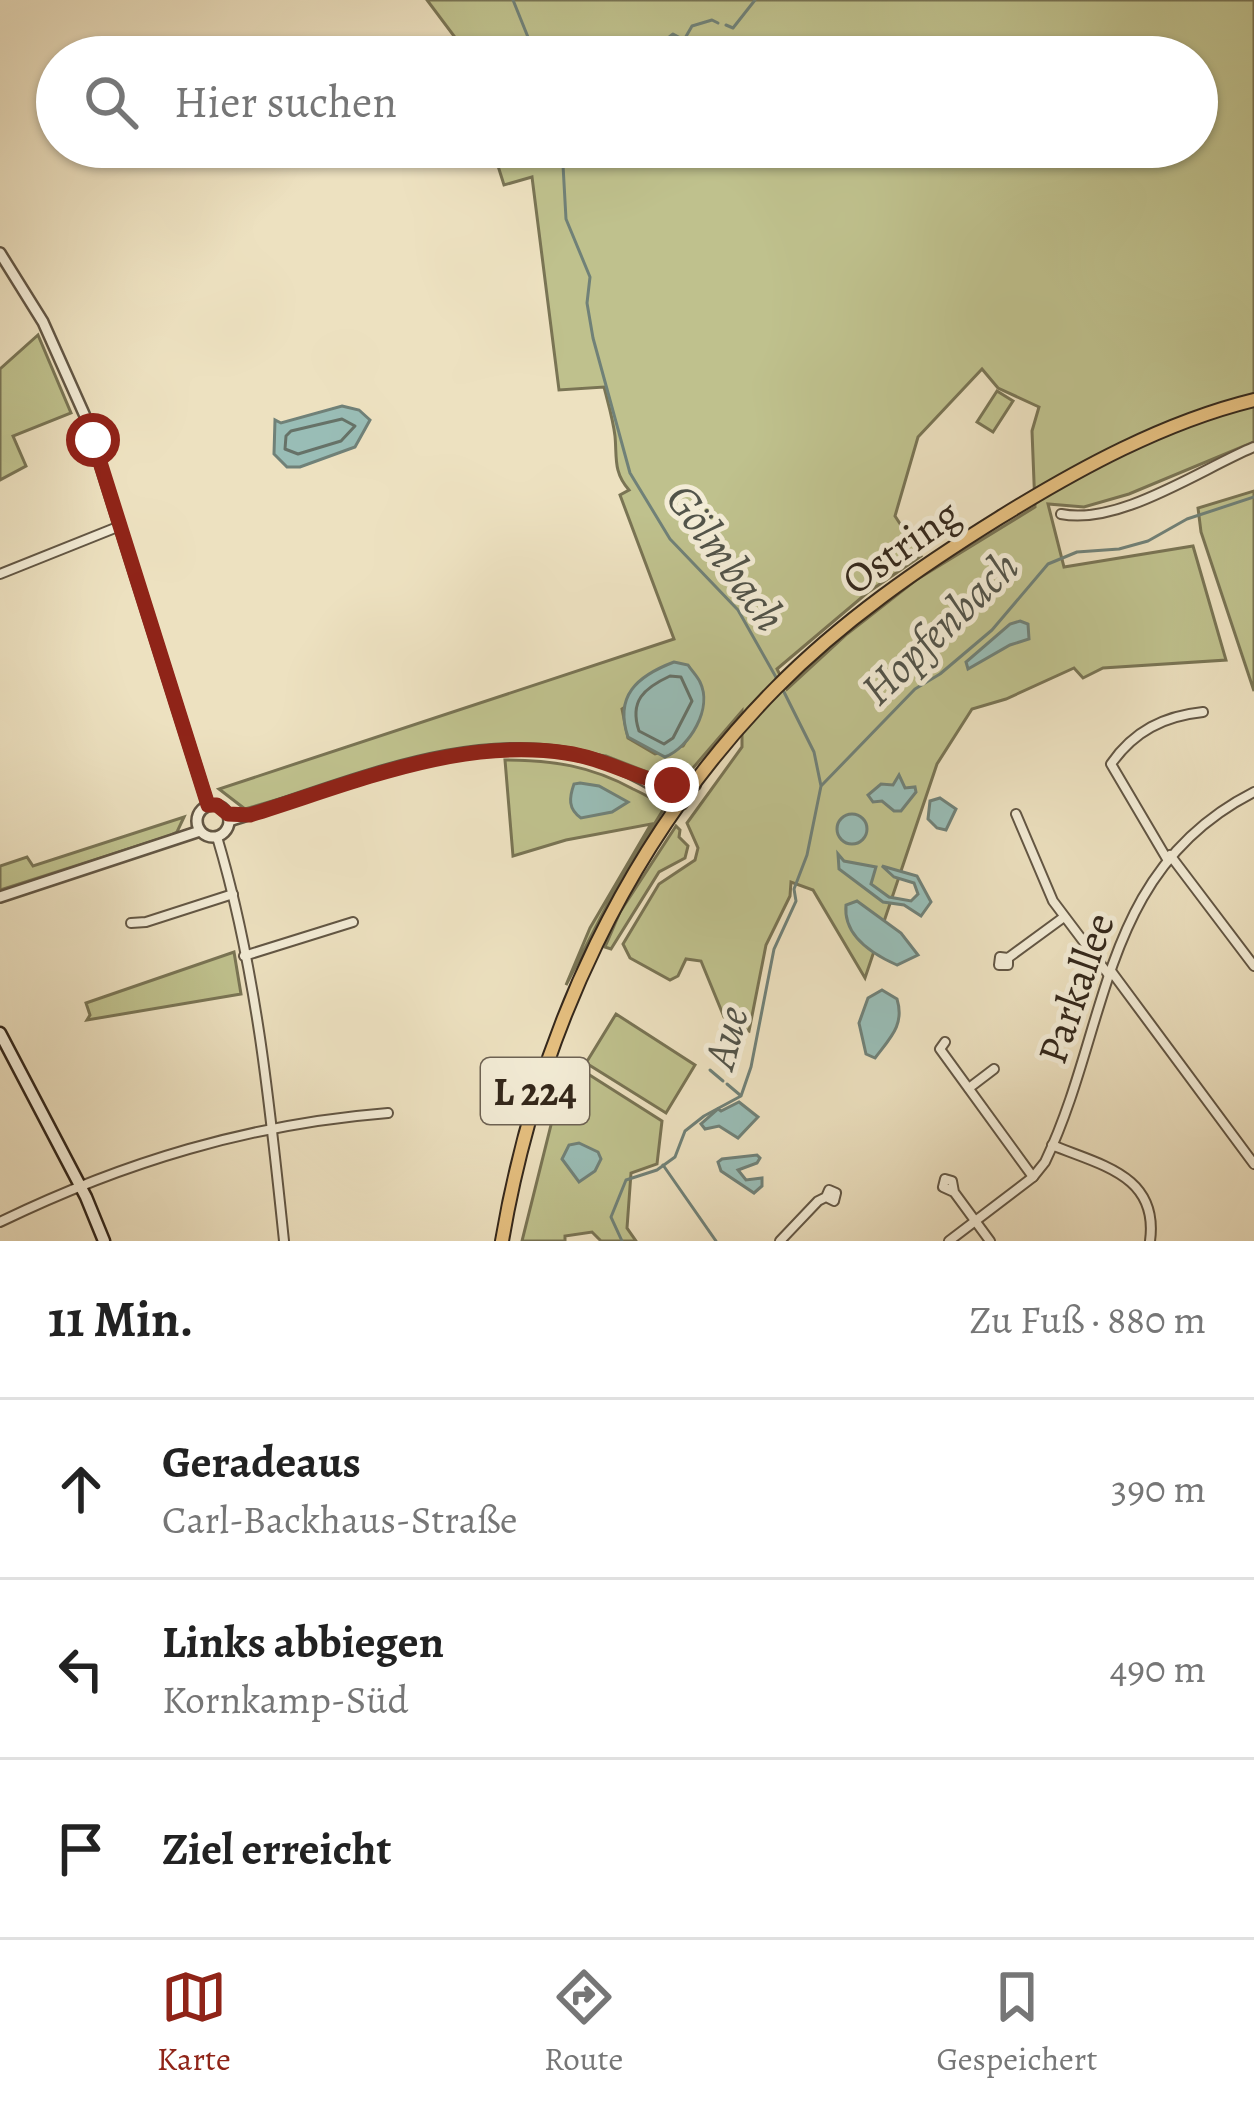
<!DOCTYPE html>
<html lang="de">
<meta charset="utf-8">
<style>
:root{--surface:#fff;--page:#f6f6f6;--text:#222;--muted:#767676;--line:#e0e0e0;--accent:#8f2418}
body{margin:0;font-family:Alegreya,serif;background:var(--page);color:var(--text)}
.stop{position:absolute;width:36px;height:36px;margin:-27px;border:9px solid #8f2418;border-radius:50%;background:#fff}
.stop.end{background:#8f2418;border-color:#fff;box-shadow:0 3px 12px #0008}
.list{margin:0;padding:0;list-style:none}
h2{display:flex;justify-content:space-between;align-items:center;height:156px;margin:0;padding:0 48px;font-size:51px}
h2 small{font-size:39px;font-weight:400;color:var(--muted)}
.list li{display:grid;grid-template-columns:78px 1fr auto;gap:36px;align-items:center;box-sizing:border-box;height:180px;padding:0 48px;border-top:3px solid var(--line)}
.list b{display:block;font-size:45px;white-space:nowrap}
.list p{margin:0;font-size:39px;white-space:nowrap;color:var(--muted)}
.list em{font-size:39px;font-style:normal;color:var(--muted)}
.icon{flex:none;width:66px;height:66px;fill:none;stroke:currentColor;stroke-width:2;stroke-linecap:round;stroke-linejoin:round}
.map{position:relative;flex:none;width:1254px;height:1241px;overflow:hidden}
.search{position:absolute;background:var(--surface);box-shadow:0 3px 9px #0004;left:36px;right:36px;top:36px;height:132px;display:flex;align-items:center;gap:30px;box-sizing:border-box;padding:0 42px;border-radius:66px;color:var(--muted);font-size:45px}
.sheet{height:696px;background:var(--surface)}
nav{display:flex;justify-content:space-around;align-items:center;box-sizing:border-box;height:168px;border-top:3px solid var(--line);background:var(--surface);font-size:33px;color:var(--muted)}
nav a{display:grid;justify-items:center;gap:6px}
nav .on{color:var(--accent)}
.map>svg:first-child{display:block}
.green{fill:#bfc18d;stroke:#797454;stroke-width:3;fill-rule:evenodd}
.water{fill:#99bdb6;stroke:#708178;stroke-width:3}
.lines{fill:none;stroke-linecap:round;stroke-linejoin:round}
.shore{stroke:#667268;stroke-width:3}
.stream{stroke:#708178;stroke-width:3}
.minor-casing{stroke:#625644;stroke-width:12}
.tertiary-casing{stroke:#625644;stroke-width:14}
.secondary-casing{stroke:#33271b;stroke-width:15}
.primary-casing{stroke:#33271b;stroke-width:16}
.minor{stroke:#f3ecd6;stroke-width:8}
.tertiary{stroke:#f3ecd6;stroke-width:9}
.secondary{stroke:#f3ecd6;stroke-width:10}
.primary{stroke:#e6c080;stroke-width:12}
.route{stroke:#8f2418;stroke-width:15}
.labels{text-anchor:middle;stroke-width:10;stroke-linejoin:round;paint-order:stroke}
.shield{fill:#f3ecd6;stroke:#6d6253;stroke-width:3}
.shield-label{font-size:39px;font-weight:bold;fill:#33271b}
.street-label{font-size:42px;fill:#33271b;stroke:#f3ecd6}
.water-label{font-size:45px;font-style:italic;fill:#52544a;stroke:#f3ecd6}
</style>
<div class="map">
<svg width="1254" height="1241" viewBox="0 0 1254 1241">
<rect width="100%" height="100%" fill="#ede1c0"/>
<filter id="stains"><feTurbulence type="fractalNoise" baseFrequency=".00167" numOctaves="4"/><feColorMatrix values="0 0 0 0 .2 0 0 0 0 .09 0 0 0 0 .02 0 0 0 .5 -.17"/></filter>
<radialGradient id="worn" r=".72"><stop offset=".6" stop-color="#630" stop-opacity="0"/><stop offset="1" stop-color="#630" stop-opacity=".3"/></radialGradient>
<g class="green">
<path d="M427 0H1254V442L1129 494 1084 507 1048 504 1064 567 1193 546 1226 660 1103 668 1083 678 1074 668 1006 699 972 709 937 764 865 978 813 890 791 882 790 896 766 945 749 1031 724 1017 701 961 686 959 678 976 670 980 630 958 623 944 659 884 695 860 698 848 687 823 742 747V711L686 776 673 782 606 756 543 747 409 761 245 809 219 789 674 639 620 495 629 490C613 472 617 457 615 436 613 419 608 403 604 387L559 390 532 177 504 185 492 147H1197V57H464L460 44ZM982 369 998 388 1039 407 1032 431 1035 507 916 580 847 634 787 689 777 669 867 593 921 556 895 516 918 437ZM688 666C712 698 702 714 683 746L655 754 628 738 622 709Z"/>
<polygon points="38,335 71,413 13,436 26,466 0,480 0,369"/>
<polygon points="997,391 1013,401 993,432 977,422"/>
<polygon points="1254,491 1254,691 1201,532 1198,508"/>
<path d="M505 760C553 760 591 766 633 789 645 795 656 799 663 810L621 878 566 985 590 928 651 824 566 840 513 856Z"/>
<polygon points="184,817 177,832 169,836 0,890 0,866 27,857 33,866"/>
<polygon points="676,826 680,830 679,837 688,846 685,858 659,872 611,949 605,947 620,912"/>
<polygon points="234,952 241,994 87,1020 90,1015 86,1003"/>
<polygon points="616,1014 695,1065 666,1113 586,1063"/>
<polygon points="566,1060 662,1121 657,1164 631,1173 627,1228 636,1241 601,1241 592,1232 565,1236 565,1241 522,1241 559,1093 565,1095 571,1073 562,1068"/>
</g>
<g class="water">
<polygon points="342,406 359,410 370,420 355,447 300,467 287,467 274,454 275,420 281,423"/>
<polygon points="1020,621 1028,624 1029,639 1010,645 968,669 966,662 1010,624"/>
<path d="M674 662 688 665C692 671 697 676 700 682 713 708 690 747 665 757L628 737C614 696 637 676 674 662Z"/>
<polygon points="899,775 905,788 915,787 916,792 901,811 894,811 882,801 873,802 868,795 881,784 893,785"/>
<path d="M580 783 599 786 628 802 612 812 581 818C568 809 569 798 574 784Z"/>
<polygon points="940,798 956,809 946,830 937,828 928,819 930,801"/>
<circle cx="852" cy="829" r="15"/>
<polygon points="838,854 844,861 876,867 871,884 889,897 911,901 918,894 914,883 894,877 882,866 917,876 931,902 921,916 904,905 883,902 839,869"/>
<path d="M857 901 901 933 918 955 897 965C872 954 843 935 846 905Z"/>
<path d="M882 990 897 999C905 1025 890 1038 875 1058L866 1054 859 1023 868 998Z"/>
<polygon points="739,1102 758,1117 738,1138 719,1126 705,1129 701,1124 718,1109 721,1111"/>
<polygon points="579,1143 598,1152 601,1159 595,1171 579,1182 562,1159 569,1145"/>
<polygon points="757,1155 760,1158 757,1163 738,1170 746,1180 762,1178 762,1186 754,1193 721,1171 718,1162 722,1159"/>
</g>
<g class="lines">
<g class="shore">
<polygon points="342,419 355,426 341,441 298,454 285,449 286,436 291,431"/>
<path d="M670 676 681 677 692 701 673 738 664 744 639 731C629 701 644 688 670 676Z"/>
</g>
<g class="stream">
<polyline points="513,0 536,57"/>
<polyline points="726,25 733,28 755,0"/>
<polyline points="644,57 673,34 684,40 692,26 712,20 718,23"/>
<polyline points="562,147 566,219 590,277 587,303 593,338 630,473 670,539 738,610 777,679"/>
<polyline points="822,785 915,689 940,674 992,630 1048,564 1077,552 1119,549 1148,541 1187,519 1254,497"/>
<polyline points="710,1070 723,1081"/>
<polyline points="727,1084 740,1095"/>
<polyline points="663,1165 716,1241"/>
<polyline points="622,1241 611,1217 626,1180 657,1170 675,1157 685,1131 704,1116 741,1096 751,1067 774,949 796,901 794,889 807,855 821,786 814,752 782,688"/>
</g>
<g class="minor-casing">
<g id="minor">
<path d="M1061 514C1119 526 1201 469 1254 447"/>
<polyline points="0,574 120,526"/>
<polyline points="1016,814 1053,901 1108,974"/>
<path d="M217 837C256 967 270 1106 284 1241"/>
<polyline points="1170,855 1254,966"/>
<path d="M1167 859 1111 764C1134 731 1164 716 1203 712"/>
<polyline points="131,923 146,922 233,894"/>
<polyline points="244,956 353,922"/>
<polyline points="1008,958 1008,965 999,965 1000,957 1008,958 1064,917"/>
<polyline points="1111,971 1254,1164"/>
<polyline points="945,1042 940,1049 1033,1177"/>
<polyline points="969,1088 994,1069"/>
<path d="M1052 1145C1100 1165 1159 1175 1150 1241"/>
<polyline points="954,1192 943,1187 945,1179 952,1181 954,1192 990,1241"/>
<path d="M0 1222C124 1162 249 1124 388 1113"/>
<polyline points="780,1241 818,1201 826,1197 834,1201 836,1193 829,1190 826,1197"/>
<path d="M949 1241 1033 1177 1045 1162C1110 1026 1100 870 1254 792"/>
</g>
</g>
<g class="tertiary-casing">
<g id="tertiary">
<polyline points="0,253 43,322 85,416 208,805"/>
<polyline points="653,781 682,787 695,785"/>
<circle cx="213" cy="821" r="16"/>
<path d="M229 821C344 786 479 722 600 761 630 770 656 787 682 804"/>
<polyline points="0,897 200,831"/>
</g>
</g>
<g class="secondary-casing">
<polyline id="secondary" points="0,1033 86,1197 104,1241"/>
</g>
<g class="primary-casing">
<path id="primary" d="M502 1241C537 1035 628 838 776 688 842 621 920 567 999 518 1078 469 1164 422 1254 400"/>
</g>
<use href="#minor" class="minor"/>
<use href="#tertiary" class="tertiary"/>
<use href="#secondary" class="secondary"/>
<use href="#primary" class="primary"/>
</g>
<g class="lines">
<path class="route" d="M93 440 208 805H217L228 814 250 815C351 784 457 737 566 753 603 758 635 778 672 785"/>
</g>
<g class="labels">
<rect class="shield" x="481" y="1058" width="108" height="66" rx="9"/>
<g class="shield-label">
<text x="535" y="1105">L 224</text>
</g>
<g class="street-label">
<text transform="translate(900 546) rotate(-35)" y="15">Ostring</text>
<text transform="translate(1075 988) rotate(-71)" y="15">Parkallee</text>
</g>
<g class="water-label">
<text transform="translate(727 557) rotate(54)" y="16">Gölmbach</text>
<text transform="translate(939 627) rotate(-44)" y="16">Hopfenbach</text>
<text transform="translate(725 1037) rotate(-75)" y="16">Aue</text>
</g>
</g>
<rect width="100%" height="100%" filter="url(#stains)"/>
<rect width="100%" height="100%" fill="url(#worn)"/>
</svg>
<div class="stop" style="left:93px;top:440px"></div>
<div class="stop end" style="left:672px;top:785px"></div>
<div class="search"><svg class="icon" aria-label="search" viewBox="0 0 24 24"><circle cx="10" cy="10" r="6"/><path d="M15 15l6 6"/></svg>Hier suchen</div>
</div>
<section class="sheet">
<h2>11 Min.<small>Zu Fuß · 880 m</small></h2>
<ul class="list">
<li><svg class="icon" aria-label="ahead" viewBox="0 0 24 24"><path d="M12 20V5M6 11l6-6 6 6"/></svg><div><b>Geradeaus</b><p>Carl-Backhaus-Straße</p></div><em>390 m</em></li>
<li><svg class="icon" aria-label="left" viewBox="0 0 24 24"><path d="M17 20v-9H6M10 6l-5 5 5 5"/></svg><div><b>Links abbiegen</b><p>Kornkamp-Süd</p></div><em>490 m</em></li>
<li><svg class="icon" aria-label="arrive" viewBox="0 0 24 24"><path d="M6 21V4h12l-3 4 3 4H6"/></svg><div><b>Ziel erreicht</b></div></li>
</ul>
</section>
<nav>
<a class="on"><svg class="icon" aria-label="map" viewBox="0 0 24 24"><path d="M3 6l6-2 6 2 6-2v14l-6 2-6-2-6 2zM9 4v14M15 6v14"/></svg>Karte</a>
<a><svg class="icon" aria-label="directions" viewBox="0 0 24 24"><path d="M12 3l9 9-9 9-9-9zM9 14v-3h6M13 9l2 2-2 2"/></svg>Route</a>
<a><svg class="icon" aria-label="saved" viewBox="0 0 24 24"><path d="M7 4h10v16l-5-4-5 4z"/></svg>Gespeichert</a>
</nav>
